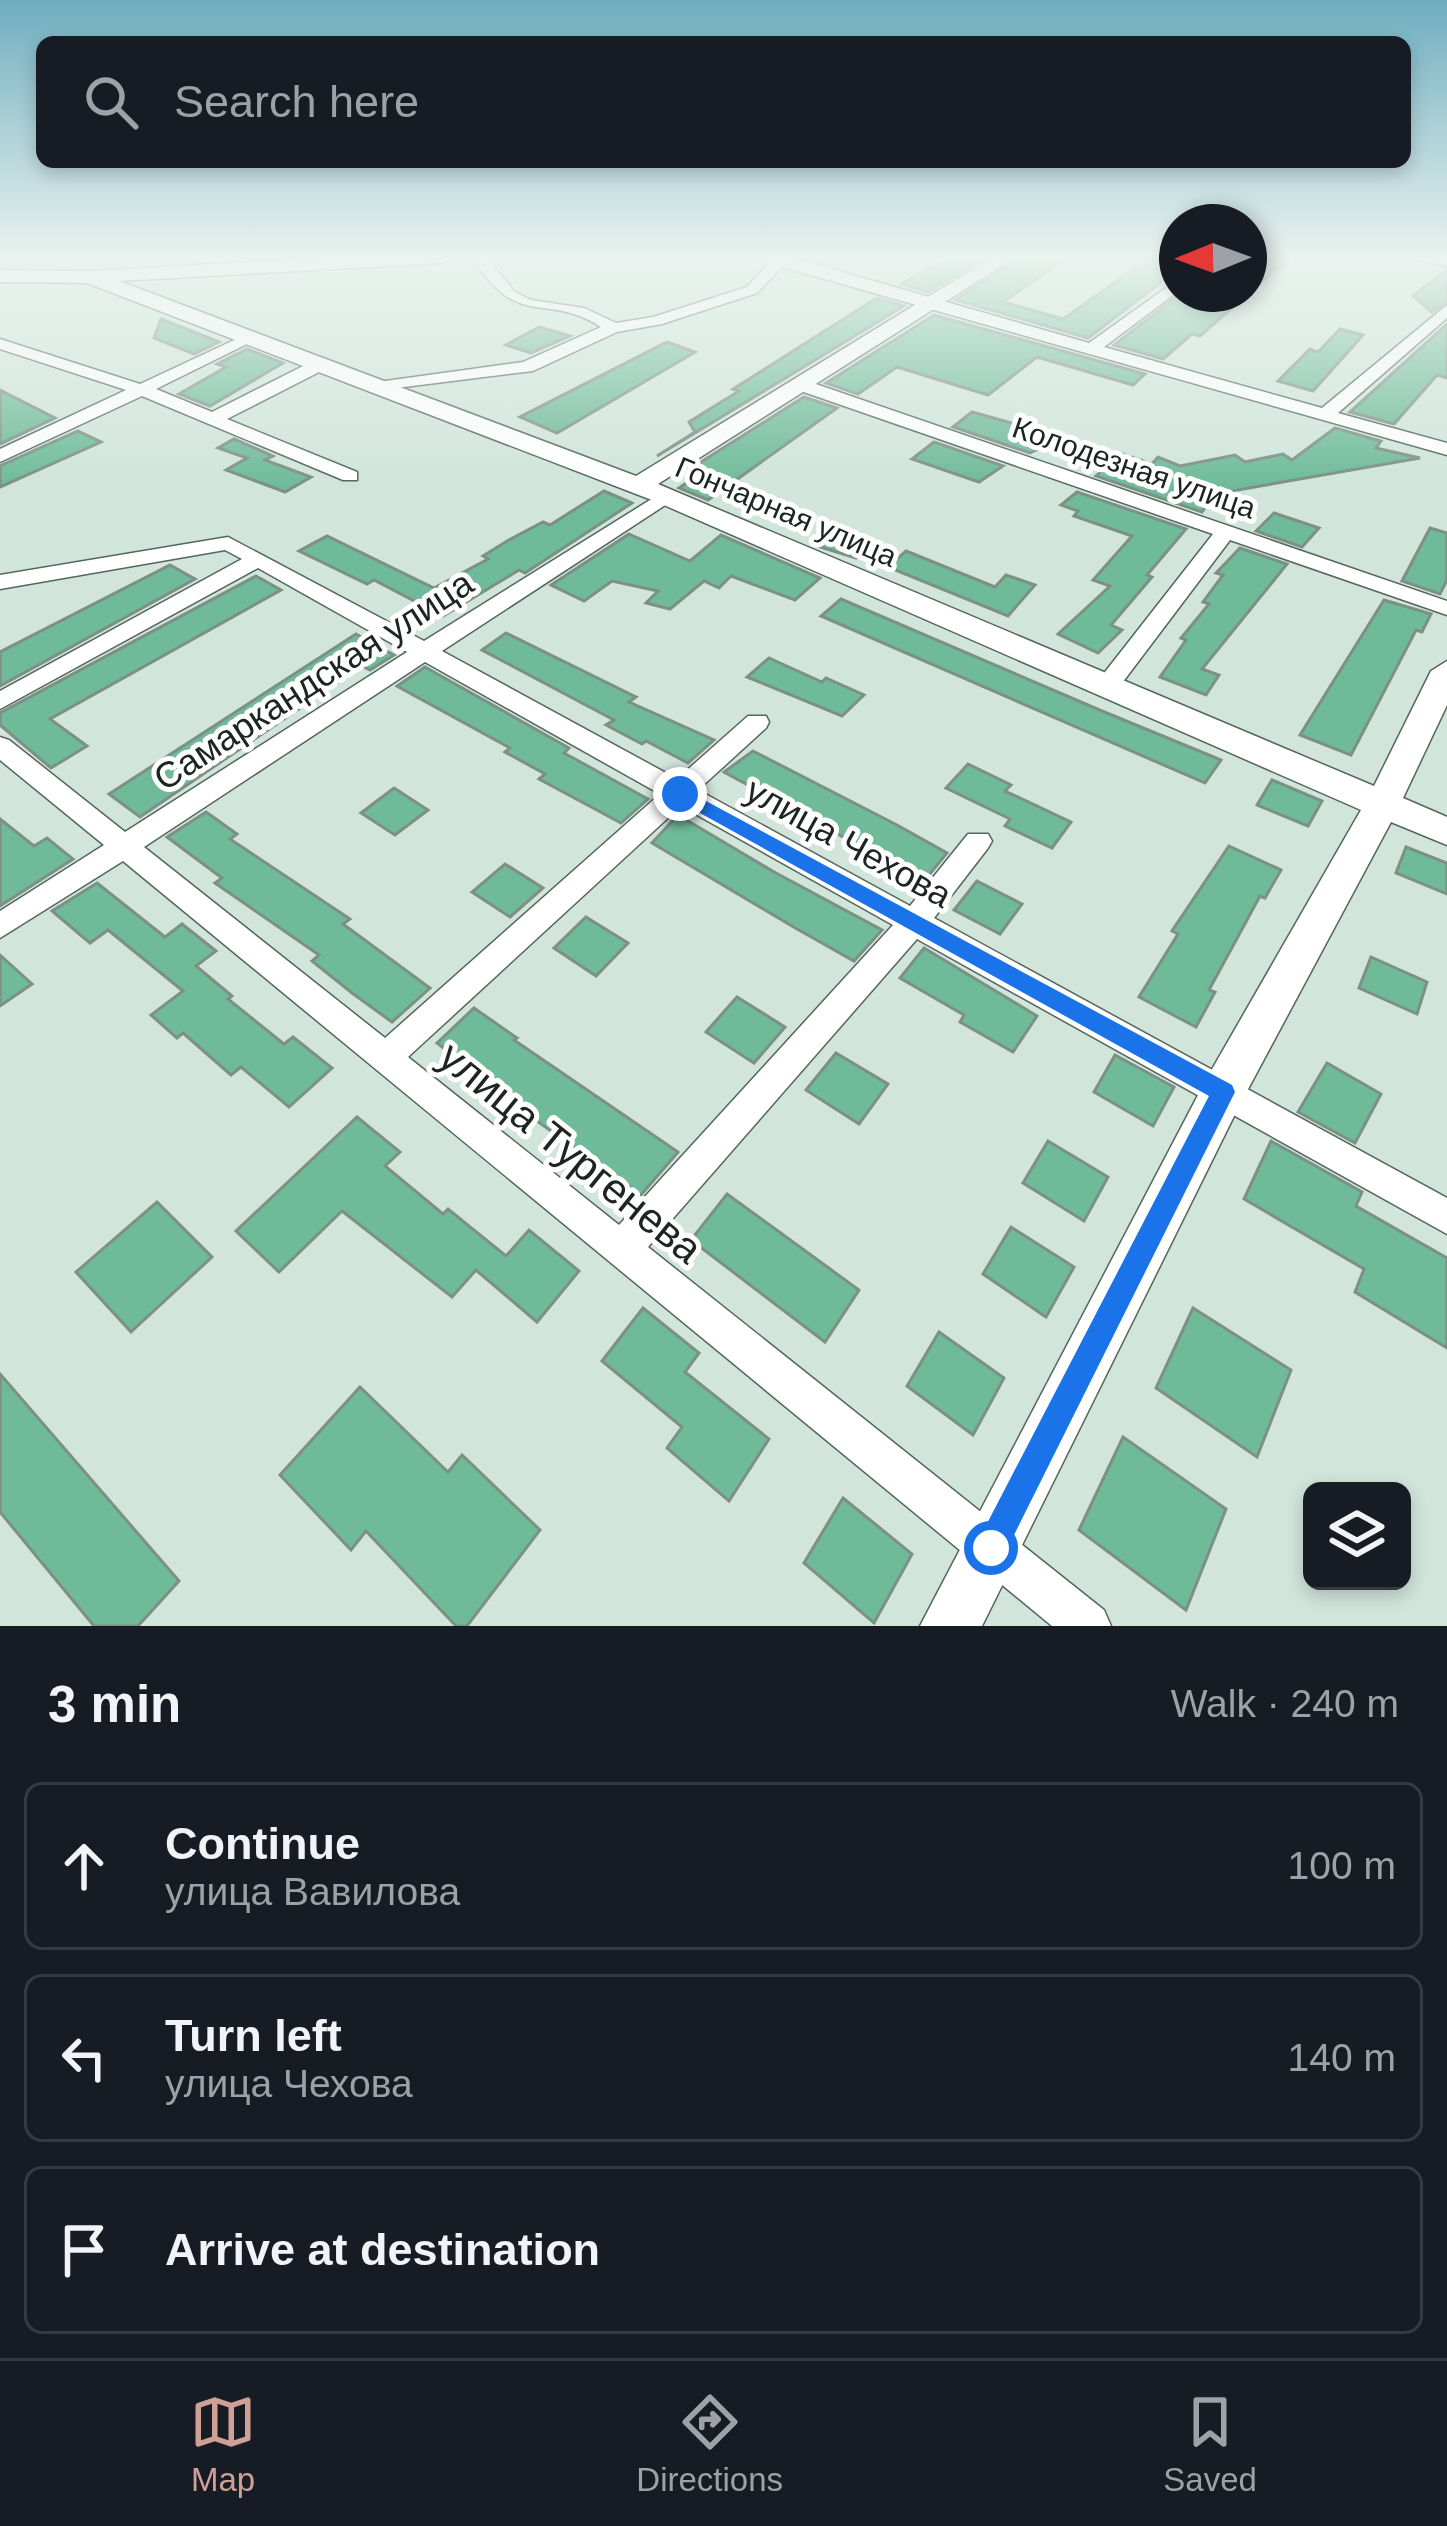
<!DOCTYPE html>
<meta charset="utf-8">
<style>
:root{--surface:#171b24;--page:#20242c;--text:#f1f3f6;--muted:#9ea1a6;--line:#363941;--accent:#cea196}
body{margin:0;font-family:Arial,sans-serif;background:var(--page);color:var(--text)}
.controls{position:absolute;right:36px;bottom:36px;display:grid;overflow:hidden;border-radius:18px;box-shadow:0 6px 18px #0003}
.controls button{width:108px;height:108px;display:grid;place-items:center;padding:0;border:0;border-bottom:3px solid var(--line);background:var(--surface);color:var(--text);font:60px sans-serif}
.compass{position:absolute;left:1159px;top:204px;width:108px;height:108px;border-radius:50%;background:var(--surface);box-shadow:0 6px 18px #0003;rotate:269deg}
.stop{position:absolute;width:36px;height:36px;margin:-27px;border:9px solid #1a73e8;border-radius:50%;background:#fff}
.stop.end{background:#1a73e8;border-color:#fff;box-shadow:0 3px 12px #0008}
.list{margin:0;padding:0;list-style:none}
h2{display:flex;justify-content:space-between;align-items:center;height:156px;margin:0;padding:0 48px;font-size:51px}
h2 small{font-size:39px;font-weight:400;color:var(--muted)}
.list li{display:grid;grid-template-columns:78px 1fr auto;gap:36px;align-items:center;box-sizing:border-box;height:168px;margin:0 24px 24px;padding:0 24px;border:3px solid var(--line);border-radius:18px}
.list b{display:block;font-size:45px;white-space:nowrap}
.list p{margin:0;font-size:39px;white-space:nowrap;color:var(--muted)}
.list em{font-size:39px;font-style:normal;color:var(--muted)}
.icon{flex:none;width:66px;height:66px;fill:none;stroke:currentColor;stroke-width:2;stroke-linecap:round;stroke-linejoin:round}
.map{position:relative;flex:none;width:1447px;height:1626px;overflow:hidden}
.search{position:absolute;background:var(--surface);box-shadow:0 6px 18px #0003;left:36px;right:36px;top:36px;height:132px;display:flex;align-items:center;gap:30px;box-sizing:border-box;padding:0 42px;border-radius:18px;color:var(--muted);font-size:45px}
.sheet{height:732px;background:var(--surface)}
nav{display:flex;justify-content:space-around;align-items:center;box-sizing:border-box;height:168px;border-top:3px solid var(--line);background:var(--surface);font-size:33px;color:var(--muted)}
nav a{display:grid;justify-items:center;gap:6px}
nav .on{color:var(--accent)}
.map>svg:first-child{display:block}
.building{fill:#6fbb99;stroke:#7d9086;stroke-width:3}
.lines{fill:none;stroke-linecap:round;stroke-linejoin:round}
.street-casing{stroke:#54665d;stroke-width:3}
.secondary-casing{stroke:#54665d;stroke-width:3}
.street{fill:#fff;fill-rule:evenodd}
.secondary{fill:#fff;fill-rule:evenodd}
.route{fill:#1a73e8}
.labels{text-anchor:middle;stroke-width:10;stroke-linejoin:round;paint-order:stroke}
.far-street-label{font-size:30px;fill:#1d2521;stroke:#fff}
.street-label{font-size:36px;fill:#1d2521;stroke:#fff}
.near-street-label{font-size:42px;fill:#1d2521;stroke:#fff}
</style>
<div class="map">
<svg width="1447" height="1626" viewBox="0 0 1447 1626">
<rect width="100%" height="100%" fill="#d1e5db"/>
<g class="building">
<polygon points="951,257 985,257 928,292 901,284"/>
<polygon points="1020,257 1068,257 1003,302 1063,319 1151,257 1177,257 1177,270 1088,338 956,300"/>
<polygon points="1249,257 1290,257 1249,293"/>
<polygon points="1447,270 1447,301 1432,312 1413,296"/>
<polygon points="1180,294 1248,294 1200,336 1192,334 1163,359 1114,345"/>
<polygon points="877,298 904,306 657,456 695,432 689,422 739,391 733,389"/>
<polygon points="934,315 1145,374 1133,385 1037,357 988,395 897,367 858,394 826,383"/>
<polygon points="161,319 219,342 194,354 154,338"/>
<polygon points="1447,324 1447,378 1437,375 1394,424 1350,412"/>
<polygon points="539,327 570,336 531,353 506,345"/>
<polygon points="1340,329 1363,335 1313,391 1278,381 1310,349 1318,352"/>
<polygon points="667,342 695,352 557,433 520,417"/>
<polygon points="247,349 283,363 210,406 179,394 226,367 217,364"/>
<polygon points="0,390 55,418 0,444"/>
<polygon points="804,397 837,408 708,500 679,488 701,473 690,469"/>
<polygon points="972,412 1019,425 1053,442 1030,453 953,427"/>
<polygon points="1335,428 1381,441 1376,448 1420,458 1215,494 1202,512 1096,476 1122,454 1152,464 1158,457 1180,466 1235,455 1245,462 1283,454 1292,460"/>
<polygon points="78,431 101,442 0,487 0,466"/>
<polygon points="234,439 273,456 265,460 311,477 285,492 226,470 247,458 218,448"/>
<polygon points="934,442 1003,466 979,482 912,459"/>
<polygon points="604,491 632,503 525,573 519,570 443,616 374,580 367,584 299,551 327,536 434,588 488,559 483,556 507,541 543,522 550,525"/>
<polygon points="1077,492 1186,529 1147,575 1152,577 1111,625 1122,630 1098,653 1058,634 1110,586 1093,580 1132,536 1074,516 1078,511 1061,505"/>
<polygon points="1274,513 1319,528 1302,547 1256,531"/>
<polygon points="1430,528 1447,533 1447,580 1440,594 1402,581"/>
<polygon points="842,529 875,542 856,558 820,547"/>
<polygon points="629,534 690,561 721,535 820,578 795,600 731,576 719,588 704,581 670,609 646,603 658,591 612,581 584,601 551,585"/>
<polygon points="1240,548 1287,564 1202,669 1219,675 1206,695 1160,677 1186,640 1181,638 1209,604 1203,602 1223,575 1216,573"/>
<polygon points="906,551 995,587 1006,575 1035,585 1008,616 888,567"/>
<polygon points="170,565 195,579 0,686 0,652"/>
<polygon points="256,576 281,590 50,719 87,746 51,768 0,725 0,713"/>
<polygon points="841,599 1102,711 1221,760 1205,783 821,616"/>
<polygon points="1384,600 1431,614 1422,632 1416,630 1351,755 1300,735"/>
<polygon points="506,633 636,697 629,702 714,740 688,763 646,741 642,744 606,725 614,720 482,650"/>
<polygon points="356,634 394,655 370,670 362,666 140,817 109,794"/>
<polygon points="769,658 822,682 826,678 864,695 842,716 747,677"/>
<polygon points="425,667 569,748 564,753 648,799 621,823 539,779 545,774 505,752 510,748 397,686"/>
<polygon points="753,751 897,825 947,853 924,881 724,772"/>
<polygon points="968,764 1011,785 1005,791 1071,822 1052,848 1005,826 1010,819 946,788"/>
<polygon points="1272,780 1322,801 1308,826 1257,805"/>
<polygon points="394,788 428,810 395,835 361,813"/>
<polygon points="206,812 237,834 230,839 350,919 343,924 430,988 392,1022 352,993 312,961 319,955 215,883 222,878 167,837"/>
<polygon points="678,815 776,873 882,930 854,961 797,929 652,843"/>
<polygon points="0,819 34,846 47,838 73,859 0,906"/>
<polygon points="1229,846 1281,870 1265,898 1260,896 1209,990 1215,992 1196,1027 1139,997 1178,934 1172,931"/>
<polygon points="1406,847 1447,863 1447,894 1396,873"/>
<polygon points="505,864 543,888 510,917 472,892"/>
<polygon points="977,881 1022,904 1000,934 954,910"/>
<polygon points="97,883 165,937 182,924 216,951 196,966 232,996 228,999 284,1044 293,1037 332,1068 289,1107 241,1067 231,1075 183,1033 177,1038 151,1015 183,991 108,930 90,943 52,911"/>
<polygon points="586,917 628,943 596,976 554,948"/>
<polygon points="924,948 1037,1016 1013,1052 960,1022 964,1015 900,978"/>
<polygon points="0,955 32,984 0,1006"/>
<polygon points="1371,957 1427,982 1417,1014 1359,988"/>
<polygon points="737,997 785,1027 754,1063 706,1032"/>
<polygon points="474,1008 517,1038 514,1040 678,1152 641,1195 482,1082 485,1079 437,1043"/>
<polygon points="836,1053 888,1084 859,1124 806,1090"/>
<polygon points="1115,1055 1174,1087 1153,1126 1094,1092"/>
<polygon points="1327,1063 1381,1094 1355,1143 1298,1112"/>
<polygon points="357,1117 400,1152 385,1166 443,1214 448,1209 506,1256 529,1230 579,1271 537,1322 476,1270 452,1297 342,1211 279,1272 236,1231"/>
<polygon points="1048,1141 1108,1177 1084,1221 1023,1183"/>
<polygon points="1271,1141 1362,1192 1356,1206 1447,1258 1447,1348 1355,1292 1364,1269 1244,1199"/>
<polygon points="727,1194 859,1290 825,1342 691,1240"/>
<polygon points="157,1202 212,1257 131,1332 76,1272"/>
<polygon points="1011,1227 1074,1267 1046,1317 983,1274"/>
<polygon points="643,1308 699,1353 685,1372 769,1439 729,1501 667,1448 682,1427 602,1361"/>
<polygon points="1193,1308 1291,1370 1257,1457 1156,1388"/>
<polygon points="939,1332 1004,1378 973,1435 907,1386"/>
<polygon points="0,1374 179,1581 138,1626 94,1626 0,1512"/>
<polygon points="360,1387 448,1472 462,1455 540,1530 467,1626 456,1626 366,1531 351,1550 280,1475"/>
<polygon points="1123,1437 1226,1509 1186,1610 1079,1530"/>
<polygon points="843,1498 912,1554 874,1623 804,1563"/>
</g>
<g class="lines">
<g class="street-casing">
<g id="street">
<path d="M472 257H486L515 292 531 300 584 308 616 323 653 317 747 287 769 263 757 257H790L1089 343 1177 280V292L1104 347 1322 408 1447 305V318L1338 413 1447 443V455L782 267 757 293 662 324 617 332 533 371 372 391V383L378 382 523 362 601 327C546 291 518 332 472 257Z"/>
<polygon points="1416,257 1447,258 1447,266 1418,260"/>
<polygon points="245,335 259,338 156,389 212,412 315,360 327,360 327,368 227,419 357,472 357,480 343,480 142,396 0,462 0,449 126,390 0,349 0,339 140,384"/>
<polygon points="795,381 807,381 1447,601 1447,615 1230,540 1116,691 1098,691 1095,686 1098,681 1213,534 795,389"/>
<path d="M666 490 676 496 673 500 442 651 677 779 748 716H766L769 722 766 728 698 790 910 906 968 834H988L992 841 988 848 934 918 1447 1198V1234L917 939 648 1247 1104 1610 1111 1626H1052L123 861 0 938V911L104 845 0 760V737L9 740 125 832 407 652 258 568 0 709V691L242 559 225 550 0 589V575L228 537 424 641ZM425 662 660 794 385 1038 144 847ZM681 806 893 925 619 1225 408 1057Z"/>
</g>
</g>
<g class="secondary-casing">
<polygon id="secondary" points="341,257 452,257 442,263 119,281 636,476 993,257 1016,257 658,484 1374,786 1431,671 1447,661 1447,705 1403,798 1447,817 1447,845 1391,822 1239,1106 982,1626 920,1626 1207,1078 1361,810 657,502 87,283 0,282 0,270 90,271"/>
</g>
<use href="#street" class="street"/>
<use href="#secondary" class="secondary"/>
</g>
<linearGradient id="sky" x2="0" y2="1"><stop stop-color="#6eadbf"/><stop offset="0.53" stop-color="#eaf3ef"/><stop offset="1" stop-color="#eaf3ef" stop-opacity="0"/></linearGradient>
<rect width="1447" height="485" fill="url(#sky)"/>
<polygon class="route" points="680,787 1232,1085 1235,1092 1002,1559 991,1564 980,1559 975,1548 980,1537 1209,1096 673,798 673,789"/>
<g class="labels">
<g class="far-street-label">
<text transform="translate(1134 468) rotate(19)" y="10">Колодезная улица</text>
<text transform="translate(786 512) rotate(23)" y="10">Гончарная улица</text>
</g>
<g class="street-label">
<text transform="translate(313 680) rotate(-33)" y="13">Самаркандская улица</text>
<text transform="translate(849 842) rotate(29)" y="13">улица Чехова</text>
</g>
<g class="near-street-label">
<text transform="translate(571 1152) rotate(39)" y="15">улица Тургенева</text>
</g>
</g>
</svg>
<div class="controls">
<button><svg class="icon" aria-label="layers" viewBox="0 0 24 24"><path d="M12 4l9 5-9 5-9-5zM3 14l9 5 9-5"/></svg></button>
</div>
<svg class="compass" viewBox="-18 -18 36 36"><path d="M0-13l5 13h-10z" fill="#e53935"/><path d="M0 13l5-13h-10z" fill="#9ea1a6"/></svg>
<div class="stop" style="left:991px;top:1548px"></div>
<div class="stop end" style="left:680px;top:794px"></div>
<div class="search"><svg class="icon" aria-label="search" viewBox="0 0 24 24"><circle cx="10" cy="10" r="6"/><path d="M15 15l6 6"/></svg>Search here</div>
</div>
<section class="sheet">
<h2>3 min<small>Walk · 240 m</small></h2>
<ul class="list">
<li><svg class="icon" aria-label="ahead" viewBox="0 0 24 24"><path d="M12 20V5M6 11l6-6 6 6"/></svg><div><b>Continue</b><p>улица Вавилова</p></div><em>100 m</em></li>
<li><svg class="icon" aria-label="left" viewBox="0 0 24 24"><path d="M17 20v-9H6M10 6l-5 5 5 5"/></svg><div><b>Turn left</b><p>улица Чехова</p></div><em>140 m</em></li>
<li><svg class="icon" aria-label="arrive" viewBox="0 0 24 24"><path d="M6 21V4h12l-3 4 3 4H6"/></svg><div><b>Arrive at destination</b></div></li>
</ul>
</section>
<nav>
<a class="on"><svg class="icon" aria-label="map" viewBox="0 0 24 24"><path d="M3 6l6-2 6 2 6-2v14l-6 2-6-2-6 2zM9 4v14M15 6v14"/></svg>Map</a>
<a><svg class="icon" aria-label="directions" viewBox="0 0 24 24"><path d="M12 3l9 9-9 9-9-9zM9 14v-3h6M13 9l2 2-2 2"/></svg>Directions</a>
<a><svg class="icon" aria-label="saved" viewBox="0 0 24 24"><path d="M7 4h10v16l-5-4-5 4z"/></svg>Saved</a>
</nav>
